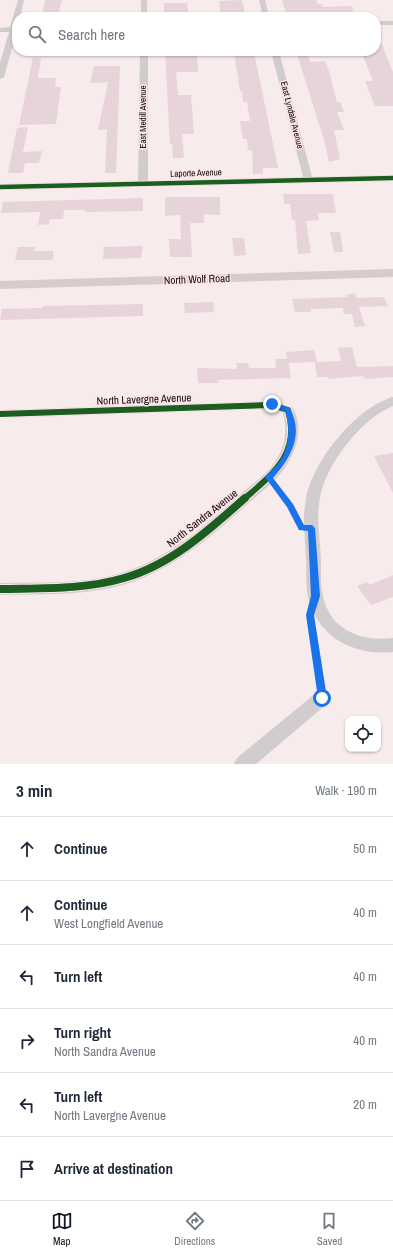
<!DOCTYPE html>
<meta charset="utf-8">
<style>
:root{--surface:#fff;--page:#f2f2f3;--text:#1f2937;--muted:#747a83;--line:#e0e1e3;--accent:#111827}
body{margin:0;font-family:"Archivo Narrow",sans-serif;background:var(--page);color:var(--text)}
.controls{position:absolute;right:12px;bottom:12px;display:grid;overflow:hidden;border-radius:8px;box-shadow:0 1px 3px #0004}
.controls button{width:36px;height:36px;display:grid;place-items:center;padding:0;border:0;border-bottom:1px solid var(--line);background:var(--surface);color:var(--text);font:20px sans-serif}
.stop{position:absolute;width:12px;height:12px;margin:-9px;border:3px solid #1a73e8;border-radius:50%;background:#fff}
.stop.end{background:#1a73e8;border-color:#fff;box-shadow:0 1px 4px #0008}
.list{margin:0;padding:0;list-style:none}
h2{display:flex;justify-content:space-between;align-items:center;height:52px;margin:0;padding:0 16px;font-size:17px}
h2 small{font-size:13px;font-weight:400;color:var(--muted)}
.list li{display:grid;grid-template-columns:26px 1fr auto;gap:12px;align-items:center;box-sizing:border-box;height:64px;padding:0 16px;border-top:1px solid var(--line)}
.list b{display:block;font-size:15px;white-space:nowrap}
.list p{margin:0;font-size:13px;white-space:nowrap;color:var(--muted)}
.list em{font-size:13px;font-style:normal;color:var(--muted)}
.icon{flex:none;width:22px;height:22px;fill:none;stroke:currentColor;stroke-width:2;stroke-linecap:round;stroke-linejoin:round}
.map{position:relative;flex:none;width:393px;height:764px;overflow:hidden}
.search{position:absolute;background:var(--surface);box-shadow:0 1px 3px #0004;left:12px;right:12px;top:12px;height:44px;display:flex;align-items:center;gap:10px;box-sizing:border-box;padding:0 14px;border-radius:16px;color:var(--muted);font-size:15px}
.sheet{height:436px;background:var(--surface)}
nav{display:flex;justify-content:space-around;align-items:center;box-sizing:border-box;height:56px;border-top:1px solid var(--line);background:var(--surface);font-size:11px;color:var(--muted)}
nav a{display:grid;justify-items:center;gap:2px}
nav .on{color:var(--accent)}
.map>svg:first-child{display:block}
.building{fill:#e7d4db}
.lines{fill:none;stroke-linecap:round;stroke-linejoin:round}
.path-far1{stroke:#d2cece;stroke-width:2.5;stroke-dasharray:3 3;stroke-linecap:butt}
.path{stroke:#d2cece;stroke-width:3;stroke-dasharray:4 4;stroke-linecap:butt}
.minor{fill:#d1cdce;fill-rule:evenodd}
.major{fill:#d5cccb;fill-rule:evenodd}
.cycleway-far2-casing{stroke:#fce6e9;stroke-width:6}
.cycleway-far1-casing{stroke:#fce6e9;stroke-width:8}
.cycleway-casing{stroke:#fce6e9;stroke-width:10}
.cycleway-far2{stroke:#1b5e20;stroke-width:4.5}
.cycleway-far1{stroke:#1b5e20;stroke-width:6}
.cycleway{stroke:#1b5e20;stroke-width:8}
.route{fill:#1a73e8}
.labels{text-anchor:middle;stroke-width:3;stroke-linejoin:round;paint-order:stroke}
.far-street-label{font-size:9px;fill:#14090a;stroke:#fce6e9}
.street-label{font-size:11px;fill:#14090a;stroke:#fce6e9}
</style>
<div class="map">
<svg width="393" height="764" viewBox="0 0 393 764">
<rect width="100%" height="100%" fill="#f7ebec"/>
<g class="building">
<polygon points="45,0 62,0 58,15 42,16"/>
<polygon points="242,0 246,17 221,17 219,1"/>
<polygon points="282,0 316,0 318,4 322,4 323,7 352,6 353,12 320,17 311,16 310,13 286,12"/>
<polygon points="164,3 187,3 188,13 164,13"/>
<polygon points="376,30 393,72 393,106 375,106 365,81 373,81 361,51 376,51"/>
<polygon points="165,51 182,51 182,54 197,54 198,72 176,72 178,95 191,95 194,134 182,134 184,158 173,158 172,144 170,144"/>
<polygon points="234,51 253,51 255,57 278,168 263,168 263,174 253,174 252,150 248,150 247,139 243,139 240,121 250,121 247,102 243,102 242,91 240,91"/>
<polygon points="296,51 307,51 310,62 325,61 330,74 337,102 340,102 344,112 337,112 344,130 334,130 340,159 329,162 324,140"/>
<polygon points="33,57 41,59 38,78 56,78 55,87 61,87 56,124 19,125"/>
<polygon points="94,66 120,66 116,173 105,173 107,129 98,130 108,82 90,83"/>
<polygon points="28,127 23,152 42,151 39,163 25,163 23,173 8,173 17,128"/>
<polygon points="283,194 333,194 336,213 318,213 319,220 306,221 311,253 298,254 295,220 292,220 290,204 284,204"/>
<polygon points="165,197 220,197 220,215 204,214 204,223 190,223 192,257 170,257 169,239 181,239 180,215 165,216"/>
<polygon points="143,198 143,211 85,212 85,210 64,210 63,219 50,219 49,224 38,225 40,212 1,213 3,202"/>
<polygon points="330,232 340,232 343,252 334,252"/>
<polygon points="232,238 244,238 246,255 234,256"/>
<polygon points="143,246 141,258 103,259 104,247"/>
<polygon points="18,247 35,247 34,251 53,251 53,260 15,260"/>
<polygon points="355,293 356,298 384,297 388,306 359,307 365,326 355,327 352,314 344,314 343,308 310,309 311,312 295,312 292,299 347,297 346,295"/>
<polygon points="213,302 214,312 185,313 184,303"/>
<polygon points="143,304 143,316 0,320 2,309 42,308 43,306"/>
<polygon points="352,347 357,367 393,366 393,377 364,379 363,376 328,379 328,377 317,377 315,362 289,363 291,378 218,380 219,383 198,383 197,368 237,369 236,363 248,363 249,368 276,368 275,359 287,359 286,352 301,351 314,350 317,362 341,361 338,348"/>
<polygon points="393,453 393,493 374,456"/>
<polygon points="393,575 393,597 371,605 357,586 367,582 370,585"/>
</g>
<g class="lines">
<polyline class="path-far1" points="275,486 285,499"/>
<g class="path">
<polyline points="284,498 298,520"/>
<polyline points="311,622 321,686"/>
</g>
<g class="minor">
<polygon points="18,0 24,0 20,17 17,17 17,31 4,77 0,79 0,63 9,32 0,32 0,28 10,27"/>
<rect x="141" y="0" width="6" height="17"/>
<polygon points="259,0 265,0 269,17 263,17"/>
<rect x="376" y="21" width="17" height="4"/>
<polygon points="140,51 148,51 148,181 303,177 271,51 279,51 312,177 393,175 393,181 0,190 0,184 138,181"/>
<path d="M393 397V406C362 418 325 465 320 498 316 518 320 539 321 559 321 571 320 584 323 596 330 630 361 642 393 638V652C354 656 317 637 308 597 305 584 307 570 306 557 305 538 302 518 306 499 312 462 356 407 393 397Z"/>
<path d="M272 401 292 407C305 427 296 452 284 469 275 482 262 491 251 501 214 534 175 569 126 584 85 596 42 594 0 595V583C41 582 85 585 124 572 169 558 207 524 242 493 255 482 270 472 278 457 286 443 287 428 283 413L271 409 0 418V410Z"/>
<polygon points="322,691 328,693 330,698 328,703 256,764 234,764 237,758 316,693"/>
</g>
<polygon class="major" points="393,269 393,277 0,289 0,281"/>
<g class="cycleway-far2-casing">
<polyline id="cycleway-far2" points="0,187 393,178"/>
</g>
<g class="cycleway-far1-casing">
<path id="cycleway-far1" d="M0 414 272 405 288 410C301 453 273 474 244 499"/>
</g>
<g class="cycleway-casing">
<path id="cycleway" d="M0 589C41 588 84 590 124 578 171 565 210 529 245 498"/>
</g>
<use href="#cycleway-far2" class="cycleway-far2"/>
<use href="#cycleway-far1" class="cycleway-far1"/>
<use href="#cycleway" class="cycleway"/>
</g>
<path class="route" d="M272 402 290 408C304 435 291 458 273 478L293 504 304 525H312L315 528 320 596 314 615 327 698 322 702 318 698 306 615 311 596 308 531 299 530 287 507 265 477C270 471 276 467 280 461 290 447 290 426 285 411L269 406V403Z"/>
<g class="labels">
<g class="far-street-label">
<text transform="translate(292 115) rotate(76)" y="3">East Lyndale Avenue</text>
<text transform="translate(143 117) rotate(-90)" y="3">East Medill Avenue</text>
<text transform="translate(196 173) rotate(-2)" y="3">Laporte Avenue</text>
</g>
<g class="street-label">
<text transform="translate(197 279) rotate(-2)" y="4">North Wolf Road</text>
<text transform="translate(144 399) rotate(-2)" y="4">North Lavergne Avenue</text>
<text transform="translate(202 518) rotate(-38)" y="4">North Sandra Avenue</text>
</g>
</g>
</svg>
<div class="controls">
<button><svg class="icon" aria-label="locate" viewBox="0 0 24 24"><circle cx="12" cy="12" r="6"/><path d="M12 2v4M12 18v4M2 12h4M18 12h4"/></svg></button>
</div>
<div class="stop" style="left:322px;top:698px"></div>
<div class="stop end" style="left:272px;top:404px"></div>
<div class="search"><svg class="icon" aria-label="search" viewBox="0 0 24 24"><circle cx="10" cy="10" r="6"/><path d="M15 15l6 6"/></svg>Search here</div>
</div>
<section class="sheet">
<h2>3 min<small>Walk · 190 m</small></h2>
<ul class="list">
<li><svg class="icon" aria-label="ahead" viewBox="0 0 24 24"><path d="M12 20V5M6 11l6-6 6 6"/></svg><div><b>Continue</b></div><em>50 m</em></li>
<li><svg class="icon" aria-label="ahead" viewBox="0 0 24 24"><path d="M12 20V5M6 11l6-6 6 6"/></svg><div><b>Continue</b><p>West Longfield Avenue</p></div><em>40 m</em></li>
<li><svg class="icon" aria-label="left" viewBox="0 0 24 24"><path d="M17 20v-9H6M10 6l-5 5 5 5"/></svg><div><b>Turn left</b></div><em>40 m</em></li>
<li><svg class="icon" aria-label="right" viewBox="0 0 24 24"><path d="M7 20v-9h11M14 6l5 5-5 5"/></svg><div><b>Turn right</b><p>North Sandra Avenue</p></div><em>40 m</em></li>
<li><svg class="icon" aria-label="left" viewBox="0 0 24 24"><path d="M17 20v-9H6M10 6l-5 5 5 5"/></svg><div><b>Turn left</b><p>North Lavergne Avenue</p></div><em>20 m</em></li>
<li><svg class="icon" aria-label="arrive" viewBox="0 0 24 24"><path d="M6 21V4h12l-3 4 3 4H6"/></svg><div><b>Arrive at destination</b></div></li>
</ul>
</section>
<nav>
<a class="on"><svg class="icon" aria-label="map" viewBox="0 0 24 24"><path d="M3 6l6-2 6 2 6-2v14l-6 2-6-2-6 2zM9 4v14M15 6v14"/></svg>Map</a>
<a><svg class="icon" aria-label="directions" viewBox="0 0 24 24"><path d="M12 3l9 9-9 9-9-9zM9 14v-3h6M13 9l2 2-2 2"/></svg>Directions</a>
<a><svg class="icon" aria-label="saved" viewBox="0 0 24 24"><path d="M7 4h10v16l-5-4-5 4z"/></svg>Saved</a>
</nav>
